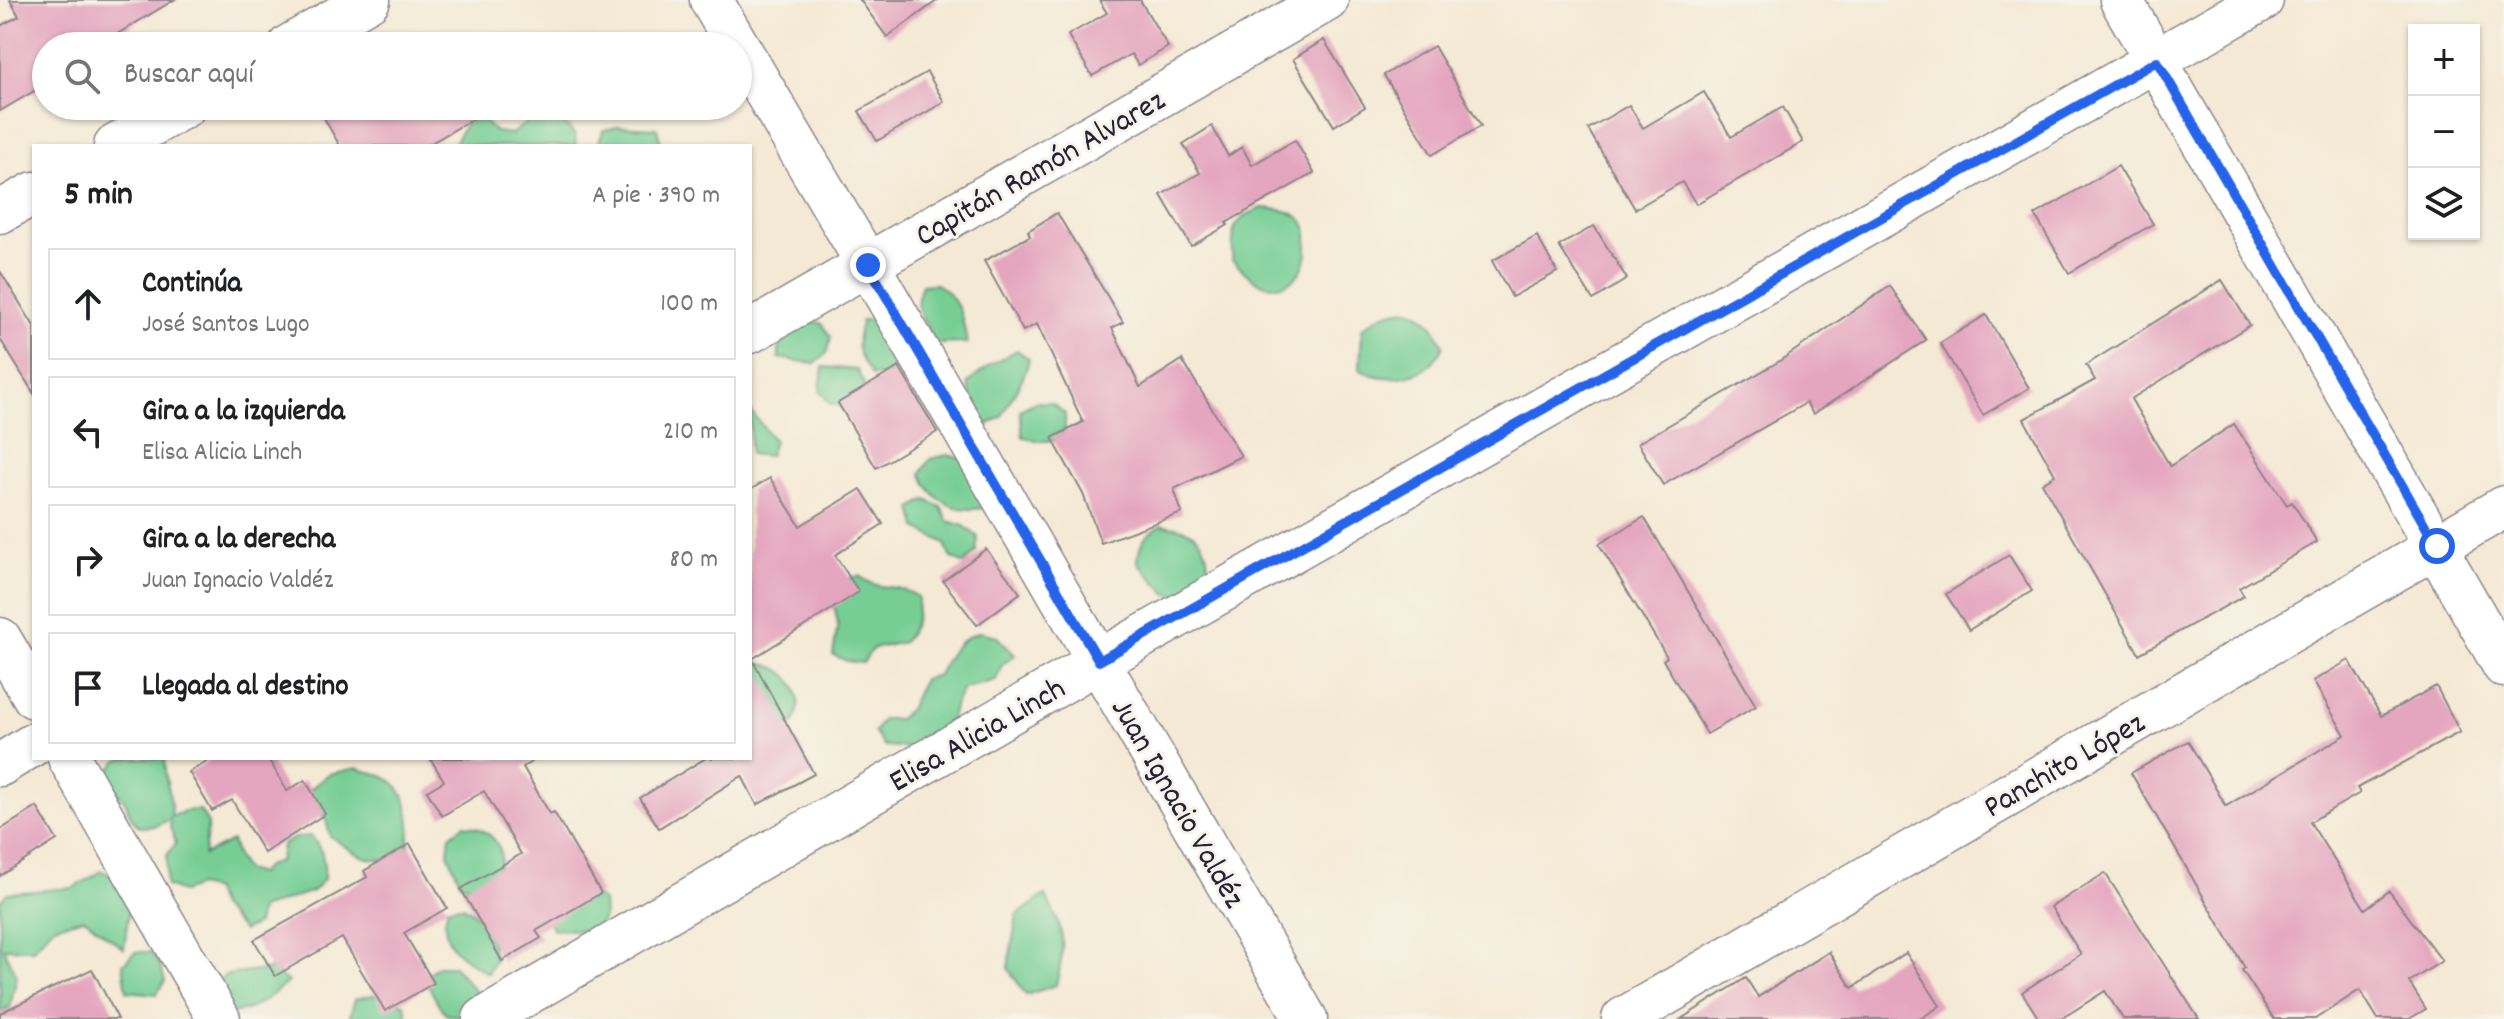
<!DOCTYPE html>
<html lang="es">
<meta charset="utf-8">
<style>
:root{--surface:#fff;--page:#f2f2f2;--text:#202124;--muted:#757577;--line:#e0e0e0}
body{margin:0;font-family:Dekko,sans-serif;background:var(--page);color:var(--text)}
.controls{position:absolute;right:24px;top:24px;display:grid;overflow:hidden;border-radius:0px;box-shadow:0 2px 6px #0004}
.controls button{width:72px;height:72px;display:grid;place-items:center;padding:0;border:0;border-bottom:2px solid var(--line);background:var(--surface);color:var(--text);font:40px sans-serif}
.stop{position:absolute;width:24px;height:24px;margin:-18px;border:6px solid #2563eb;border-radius:50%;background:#fff}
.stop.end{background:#2563eb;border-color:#fff;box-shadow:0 2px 8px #0008}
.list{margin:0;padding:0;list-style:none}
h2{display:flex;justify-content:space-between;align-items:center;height:104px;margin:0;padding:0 32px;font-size:34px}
h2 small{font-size:26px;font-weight:400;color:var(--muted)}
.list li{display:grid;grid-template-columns:52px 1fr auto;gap:24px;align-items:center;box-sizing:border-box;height:112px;margin:0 16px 16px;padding:0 16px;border:2px solid var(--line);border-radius:0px}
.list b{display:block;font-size:30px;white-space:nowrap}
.list p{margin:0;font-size:26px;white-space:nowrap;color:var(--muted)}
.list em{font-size:26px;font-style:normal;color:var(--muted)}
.icon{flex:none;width:44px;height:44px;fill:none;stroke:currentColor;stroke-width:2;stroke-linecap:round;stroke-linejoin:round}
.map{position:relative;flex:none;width:2504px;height:1019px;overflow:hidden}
.search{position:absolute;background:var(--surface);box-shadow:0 2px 6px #0004;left:32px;top:32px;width:720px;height:88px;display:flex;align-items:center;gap:20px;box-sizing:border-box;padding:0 28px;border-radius:44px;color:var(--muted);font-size:30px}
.panel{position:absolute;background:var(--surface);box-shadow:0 2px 6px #0004;left:32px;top:144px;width:720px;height:616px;border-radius:0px}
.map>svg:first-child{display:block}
.green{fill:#76ce94;stroke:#4c7868;stroke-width:2}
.building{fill:#e4a5be}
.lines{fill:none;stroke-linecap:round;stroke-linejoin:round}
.street-casing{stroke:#8b8688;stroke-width:45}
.street{stroke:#fff;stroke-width:42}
.route{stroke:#2563eb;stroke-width:10}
.labels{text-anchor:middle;stroke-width:6;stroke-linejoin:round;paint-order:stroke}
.street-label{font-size:32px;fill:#22223b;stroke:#f7f3e8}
</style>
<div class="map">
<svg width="2504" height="1019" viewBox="0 0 2504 1019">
<rect width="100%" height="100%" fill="#f7f3e8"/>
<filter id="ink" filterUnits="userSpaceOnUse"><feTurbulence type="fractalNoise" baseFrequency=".0125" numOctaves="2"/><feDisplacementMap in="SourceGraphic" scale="16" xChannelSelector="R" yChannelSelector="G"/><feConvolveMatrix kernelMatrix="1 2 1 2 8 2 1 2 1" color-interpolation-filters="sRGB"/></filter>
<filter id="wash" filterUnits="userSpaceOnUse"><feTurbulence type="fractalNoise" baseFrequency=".006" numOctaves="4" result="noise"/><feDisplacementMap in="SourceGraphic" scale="32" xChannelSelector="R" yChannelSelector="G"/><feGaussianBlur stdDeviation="1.8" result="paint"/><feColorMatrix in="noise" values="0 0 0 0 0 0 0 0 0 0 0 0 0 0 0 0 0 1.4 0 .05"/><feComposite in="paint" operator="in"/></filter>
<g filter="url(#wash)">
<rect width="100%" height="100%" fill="#f4e9d4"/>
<g class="green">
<polygon points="554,112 575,135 576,146 452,146 467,122 483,120 495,132 511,134 538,114"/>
<polygon points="620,126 657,128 661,143 658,146 598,146 603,130"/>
<path d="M1262 208C1277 209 1300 210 1306 227 1308 232 1307 241 1307 246 1308 275 1285 295 1256 281 1248 276 1239 266 1232 260L1234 227 1246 215Z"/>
<path d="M936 284C959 297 963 318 967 343L933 344C928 316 909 317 922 285Z"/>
<path d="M1410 309C1429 317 1435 327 1443 346 1429 379 1390 384 1360 370L1362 329C1378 315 1389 310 1410 309Z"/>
<path d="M862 320H878L886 334V350L898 362 887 375 872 376C857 353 853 347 862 320Z"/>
<polygon points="804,321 821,323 831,337 827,353 815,364 779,358 779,342 790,330"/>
<path d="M1017 350 1029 359C1025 381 1010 396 1002 417L987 425 975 414 968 383 989 366Z"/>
<polygon points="823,367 857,370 864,384 859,399 846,407 830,404 820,390"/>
<polygon points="1035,402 1052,403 1065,414 1065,429 1054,441 1038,441 1023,437 1020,410"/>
<polygon points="750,410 774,441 769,456 750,454"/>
<path d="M947 455 962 458 989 493 983 508C954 513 931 500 921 473L930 459Z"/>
<polygon points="926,500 941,507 948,521 964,526 978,537 976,552 964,564 950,557 945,543 917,528 912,508"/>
<path d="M1161 525C1197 528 1210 540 1208 578L1183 597 1168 594 1138 563C1138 544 1144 536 1161 525Z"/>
<path d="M859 576C882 594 894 581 918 597 918 616 915 627 903 642L872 649 863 663 847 661 833 655 838 623 831 592 843 580Z"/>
<path d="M980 632 996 636 1015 655 1002 665 996 680 963 689 955 703 947 734 917 748 884 746 874 732 883 719H899L910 708 923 679 938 675C949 654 956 639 980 632Z"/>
<path d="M750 662C787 664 808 689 794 724L778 728Z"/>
<path d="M123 758H165C162 779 174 796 171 817L185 811 200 810 208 824 204 855 232 841 237 857 245 870 260 874 265 867 280 860 282 845 295 838 311 836C323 850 325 861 324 879L313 891 260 909 257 924 243 931 219 906 214 890 198 886 182 892 166 886 167 855 176 843 170 827V819L156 826 140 827C125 814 132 812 124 800 115 786 112 796 107 774L117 761Z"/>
<path d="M357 768C366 772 379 773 387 778 411 792 414 829 406 852 373 869 357 855 330 836L326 820 304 794 329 774Z"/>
<path d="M464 825C517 831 510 892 461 884L448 853 450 836Z"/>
<polygon points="102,871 132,886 124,949 84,918 54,926 33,949 3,948 17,976 10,1007 0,1011 0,902 7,893 73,888"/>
<path d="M591 890 603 902 604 917 595 930C579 933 567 927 554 930L545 916Z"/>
<path d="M1045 895C1066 932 1066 944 1056 985L1026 995 1008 968 1017 915Z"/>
<path d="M463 906C484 917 490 936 495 959L488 973C459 957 437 942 448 907Z"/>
<polygon points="135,952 151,952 160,965 165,981 157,994 127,991 123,964"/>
<polygon points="437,966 454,966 476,992 475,1007 463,1016 447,1015 437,1002 425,978"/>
<path d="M272 969 288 982C269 998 255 1011 229 1013L213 985 226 975Z"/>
<polygon points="372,995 389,997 405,1005 408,1019 349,1019 355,999"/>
</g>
<g id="blocks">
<g class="building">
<polygon points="10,0 174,0 97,46 46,46 46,84 0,111 0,26 19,16"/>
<polygon points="860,0 938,0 887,37"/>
<polygon points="1099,0 1140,0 1168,47 1138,65 1131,54 1092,76 1068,35 1107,13"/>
<polygon points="1324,40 1365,107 1334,126 1293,59"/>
<polygon points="1434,46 1481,126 1432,155 1384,75"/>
<polygon points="927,72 944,102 877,141 859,111"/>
<polygon points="1704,92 1731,137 1783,107 1803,142 1696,204 1682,182 1635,209 1588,129 1629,105 1643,128"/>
<polygon points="317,106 495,106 426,146 340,146"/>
<polygon points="1212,126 1228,156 1242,147 1252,165 1295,140 1314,173 1226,223 1228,225 1191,246 1161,195 1200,173 1183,144"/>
<polygon points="2118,166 2153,224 2069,273 2035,215"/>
<polygon points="1057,213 1123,322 1112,328 1140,387 1182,360 1241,456 1174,489 1182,513 1101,543 1083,494 1052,438 1083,422 1037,324 1023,331 984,261 1030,236 1028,231"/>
<polygon points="1594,226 1627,279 1593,300 1559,246"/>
<polygon points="1537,236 1557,272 1512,297 1492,261"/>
<polygon points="0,271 34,326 34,394 0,339"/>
<polygon points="2222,280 2250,325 2131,399 2170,466 2234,424 2287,505 2292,502 2317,542 2239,588 2244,596 2139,654 2042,483 2055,475 2024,419 2095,380 2086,365"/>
<polygon points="1890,286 1926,340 1813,414 1806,403 1663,485 1638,443 1778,362"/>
<polygon points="1986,315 2029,388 1983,415 1940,343"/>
<polygon points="899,367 937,432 876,468 838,403"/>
<polygon points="770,478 800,526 861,489 883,524 835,555 859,592 752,659 814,774 757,805 742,776 659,828 640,798 706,758 750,758 750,490"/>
<polygon points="1644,517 1756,706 1707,734 1663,660 1667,657 1599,544"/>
<polygon points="986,549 1020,593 977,625 943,581"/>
<polygon points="2009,555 2032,591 1969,630 1946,594"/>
<polygon points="2349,660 2381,716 2436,686 2460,732 2357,788 2360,793 2310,822 2365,909 2389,891 2442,961 2409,982 2426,1009 2409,1019 2378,1019 2360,990 2315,1019 2274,1019 2242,970 2245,968 2131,773 2188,741 2226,806 2345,735 2313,681"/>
<polygon points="214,758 268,758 287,791 305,780 325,814 264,853 232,800 212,811 189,772"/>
<polygon points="430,758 538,758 523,767 550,814 554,812 601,893 536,931 541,938 502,961 461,889 521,854 484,791 442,816 427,791 444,781"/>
<polygon points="37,807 57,840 0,876 0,830"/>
<polygon points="410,844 447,908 404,933 434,983 385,1011 342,938 275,976 254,940 367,877 364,871"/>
<polygon points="2105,873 2199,1019 2123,1019 2105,991 2061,1019 2039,1019 2022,992 2081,954 2051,907"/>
<polygon points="1829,952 1852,988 1906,953 1940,1006 1920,1019 1681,1019 1746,978 1758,997"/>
<polygon points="92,969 118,1019 0,1019 0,1013"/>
</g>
</g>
</g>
<g filter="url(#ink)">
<use href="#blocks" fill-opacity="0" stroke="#8b8688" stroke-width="2"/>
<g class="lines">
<g class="street-casing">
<g id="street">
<polyline points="711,0 738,46"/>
<polyline points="2121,0 2504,666"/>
<polyline points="289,46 369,0"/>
<polyline points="738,46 868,265 1306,1019"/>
<polyline points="115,146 185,106"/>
<polyline points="0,212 34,193"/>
<polyline points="750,332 1327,0"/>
<polyline points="0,639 34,697"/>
<polyline points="69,758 219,1019"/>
<polyline points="0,765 34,744"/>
<polyline points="484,1019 1099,661 2262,0"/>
<polyline points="1623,1019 2504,507"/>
</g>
</g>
<use href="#street" class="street"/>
</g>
</g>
<g class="lines" filter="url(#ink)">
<polyline class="route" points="868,265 1099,661 2157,61 2437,546"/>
</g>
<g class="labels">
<g class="street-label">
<text transform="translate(1039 166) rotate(-30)" y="11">Capitán Ramón Alvarez</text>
<text transform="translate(976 733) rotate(-30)" y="11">Elisa Alicia Linch</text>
<text transform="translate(2063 763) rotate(-30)" y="11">Panchito López</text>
<text transform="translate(1180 802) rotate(60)" y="11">Juan Ignacio Valdéz</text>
</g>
</g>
</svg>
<div class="controls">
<button>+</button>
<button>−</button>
<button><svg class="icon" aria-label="layers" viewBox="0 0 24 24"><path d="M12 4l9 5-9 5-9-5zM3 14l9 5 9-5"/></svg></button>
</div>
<div class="stop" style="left:2437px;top:546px"></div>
<div class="stop end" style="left:868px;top:265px"></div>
<div class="search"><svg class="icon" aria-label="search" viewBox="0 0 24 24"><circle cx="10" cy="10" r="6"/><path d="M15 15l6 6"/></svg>Buscar aquí</div>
<section class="panel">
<h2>5 min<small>A pie · 390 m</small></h2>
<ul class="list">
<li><svg class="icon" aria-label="ahead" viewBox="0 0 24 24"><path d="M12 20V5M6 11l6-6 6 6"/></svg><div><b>Continúa</b><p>José Santos Lugo</p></div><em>100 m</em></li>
<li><svg class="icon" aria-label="left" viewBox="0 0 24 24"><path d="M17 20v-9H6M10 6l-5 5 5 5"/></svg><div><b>Gira a la izquierda</b><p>Elisa Alicia Linch</p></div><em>210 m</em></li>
<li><svg class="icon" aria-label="right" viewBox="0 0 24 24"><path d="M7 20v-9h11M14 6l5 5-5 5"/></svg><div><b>Gira a la derecha</b><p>Juan Ignacio Valdéz</p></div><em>80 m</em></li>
<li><svg class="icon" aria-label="arrive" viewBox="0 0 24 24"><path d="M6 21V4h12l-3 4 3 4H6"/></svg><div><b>Llegada al destino</b></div></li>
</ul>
</section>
</div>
